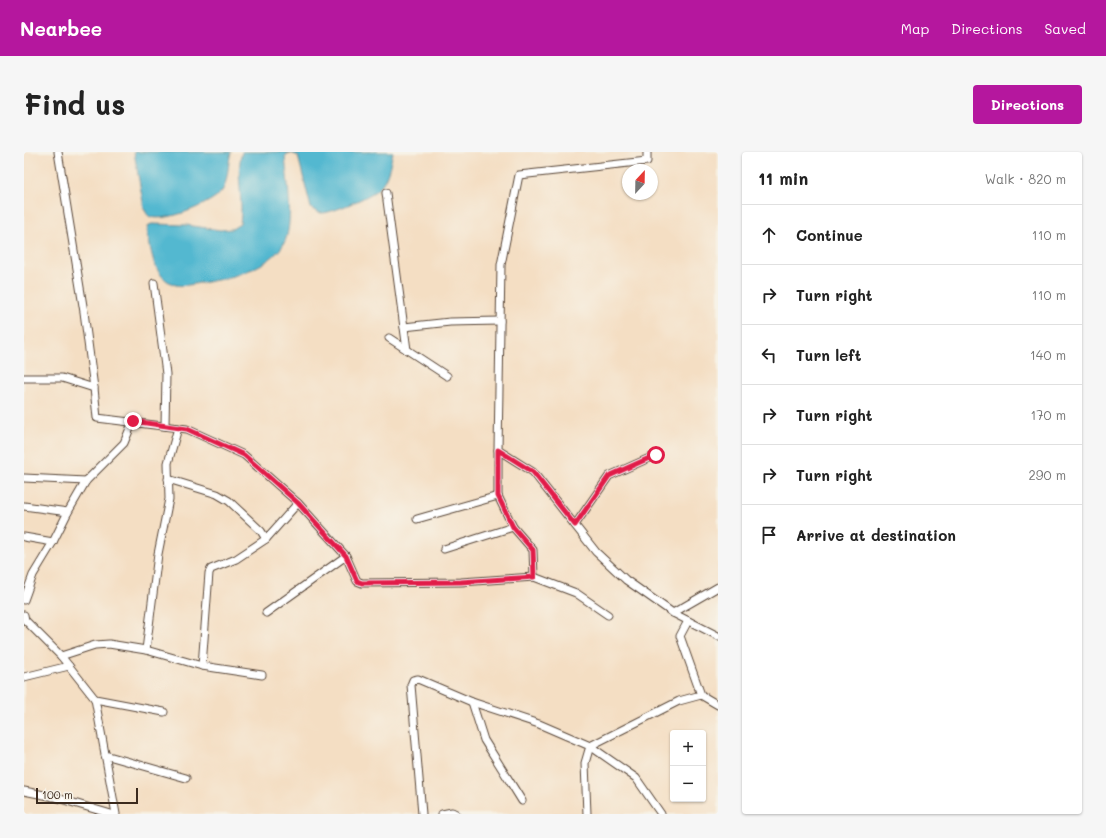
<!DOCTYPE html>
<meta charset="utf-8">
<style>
:root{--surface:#fff;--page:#f6f6f6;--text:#222;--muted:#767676;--line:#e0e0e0;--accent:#b5179e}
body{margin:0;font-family:Mali,sans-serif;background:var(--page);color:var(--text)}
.controls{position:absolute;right:12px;bottom:12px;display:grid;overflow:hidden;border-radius:4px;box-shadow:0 1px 3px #0004}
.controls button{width:36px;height:36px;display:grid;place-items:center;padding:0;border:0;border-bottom:1px solid var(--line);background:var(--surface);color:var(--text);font:20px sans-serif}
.compass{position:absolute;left:598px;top:12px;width:36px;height:36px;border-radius:50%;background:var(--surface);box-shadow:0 1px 3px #0004;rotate:22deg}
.scale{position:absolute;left:12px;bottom:10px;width:102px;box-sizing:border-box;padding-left:4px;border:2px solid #3b2a1e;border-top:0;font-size:11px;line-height:14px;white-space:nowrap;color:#3b2a1e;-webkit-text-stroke:3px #f7f3e8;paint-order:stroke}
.stop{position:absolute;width:12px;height:12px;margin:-9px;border:3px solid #e11d48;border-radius:50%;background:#fff}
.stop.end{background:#e11d48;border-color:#fff;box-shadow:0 1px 4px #0008}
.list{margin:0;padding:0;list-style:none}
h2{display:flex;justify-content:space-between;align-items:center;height:52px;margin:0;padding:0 16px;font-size:17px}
h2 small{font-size:13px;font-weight:400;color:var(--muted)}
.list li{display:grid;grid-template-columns:26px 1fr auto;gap:12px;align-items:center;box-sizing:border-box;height:60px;padding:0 16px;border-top:1px solid var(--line)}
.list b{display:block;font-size:15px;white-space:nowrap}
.list em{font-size:13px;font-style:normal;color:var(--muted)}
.icon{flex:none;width:22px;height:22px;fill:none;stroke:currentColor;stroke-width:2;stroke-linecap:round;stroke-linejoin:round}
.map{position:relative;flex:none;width:694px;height:662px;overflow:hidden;border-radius:4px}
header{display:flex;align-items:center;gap:24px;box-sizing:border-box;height:56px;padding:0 20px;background:var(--accent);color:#fff}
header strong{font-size:19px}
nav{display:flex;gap:22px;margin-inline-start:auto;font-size:14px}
.intro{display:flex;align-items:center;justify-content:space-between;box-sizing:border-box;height:96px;padding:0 24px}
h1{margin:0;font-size:28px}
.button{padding:10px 18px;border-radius:4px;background:var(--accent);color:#fff;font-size:14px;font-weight:700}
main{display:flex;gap:24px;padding:0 24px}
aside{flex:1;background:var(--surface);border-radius:4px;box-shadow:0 1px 3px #0004}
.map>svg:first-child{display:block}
.water{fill:#52b8d0;stroke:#467177}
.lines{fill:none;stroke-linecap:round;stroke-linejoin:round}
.minor-casing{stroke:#574537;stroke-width:9}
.minor{stroke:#fff;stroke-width:7}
.route{stroke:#e11d48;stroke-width:5}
</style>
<header>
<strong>Nearbee</strong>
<nav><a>Map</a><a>Directions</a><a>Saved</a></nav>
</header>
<div class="intro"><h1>Find us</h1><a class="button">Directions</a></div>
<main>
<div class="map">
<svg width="694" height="662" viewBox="0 0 694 662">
<rect width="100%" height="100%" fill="#f7f3e8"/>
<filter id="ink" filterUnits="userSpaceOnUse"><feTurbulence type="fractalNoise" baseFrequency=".025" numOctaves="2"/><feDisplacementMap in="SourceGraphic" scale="8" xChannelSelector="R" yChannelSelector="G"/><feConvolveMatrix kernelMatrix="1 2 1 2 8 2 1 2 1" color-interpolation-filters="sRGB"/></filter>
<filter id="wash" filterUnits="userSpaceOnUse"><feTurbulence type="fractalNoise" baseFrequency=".012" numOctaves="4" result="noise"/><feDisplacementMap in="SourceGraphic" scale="16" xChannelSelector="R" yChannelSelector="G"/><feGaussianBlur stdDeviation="0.9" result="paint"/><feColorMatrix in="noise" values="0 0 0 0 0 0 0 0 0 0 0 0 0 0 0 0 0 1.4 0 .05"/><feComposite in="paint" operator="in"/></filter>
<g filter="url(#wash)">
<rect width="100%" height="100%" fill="#f4dec3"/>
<g class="water">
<path d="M110 0H207C204 11 204 30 198 39 188 52 143 70 127 65 123 64 122 60 120 56Z"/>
<path d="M218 0H369C366 13 364 27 354 37 347 44 308 61 298 61 293 61 290 58 287 56L274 4 267 1 263 2 261 5C263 27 271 74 259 93 244 117 201 128 175 131 165 133 153 136 145 130 128 120 127 96 123 78L125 73 128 72 162 73 196 78 208 77 216 72C220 48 211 23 218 0Z"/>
</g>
</g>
<g filter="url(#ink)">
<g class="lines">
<g class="minor-casing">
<g id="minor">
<polyline points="34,0 60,160 70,236 73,266 163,277 220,303 274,351 322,404 333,429 338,431 437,430 510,425 552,441 584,463"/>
<polyline points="623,0 623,9 495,23 477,113 474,298 509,320 572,400 602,428 649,461 694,484"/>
<polyline points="362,41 383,198"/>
<polyline points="130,131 142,222 141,274"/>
<polyline points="380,175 426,170 476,169"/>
<polyline points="365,186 423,224"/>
<polyline points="0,226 38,226 70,236"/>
<polyline points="474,298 474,344 489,375 509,398 510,425"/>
<polyline points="0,326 62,329"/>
<polyline points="144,327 193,342 205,349 237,379 242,387"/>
<polyline points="0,354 44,360"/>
<polyline points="393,367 474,344"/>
<polyline points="551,373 585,324 632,303"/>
<polyline points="0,385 29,390"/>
<polyline points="420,397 489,375"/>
<polyline points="0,448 9,423 29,390 44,360 62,329 100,291 109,269"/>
<polyline points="242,461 322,404"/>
<polyline points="649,461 694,435"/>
<polyline points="0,463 1,468 37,504 71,547 92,662"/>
<polyline points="122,498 134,402 145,347 144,311 154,276"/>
<polyline points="37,504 71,493 85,492 122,498 178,514 238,523"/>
<polyline points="178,514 185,421 187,417 212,407 242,387 274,351"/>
<polyline points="0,525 45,514"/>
<polyline points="677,543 694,553"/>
<polyline points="71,547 140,560"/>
<polyline points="448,550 460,588 498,649"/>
<polyline points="81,603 162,626"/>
<polyline points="0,639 30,645 87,662"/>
<polyline points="398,662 387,533 389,528 394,527 448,550 515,572 566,594 561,611 563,662"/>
<polyline points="418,662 428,660 432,662"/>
<polyline points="637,662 612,626 566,594 655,549 677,543 656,484 664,469"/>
</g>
</g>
<use href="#minor" class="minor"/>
</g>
</g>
<g class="lines" filter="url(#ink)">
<polyline class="route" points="109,269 163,277 220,303 274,351 322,404 333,429 338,431 437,430 510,425 509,398 489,375 474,344 474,298 509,320 551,373 585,324 632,303"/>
</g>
</svg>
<div class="controls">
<button>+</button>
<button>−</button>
</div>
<svg class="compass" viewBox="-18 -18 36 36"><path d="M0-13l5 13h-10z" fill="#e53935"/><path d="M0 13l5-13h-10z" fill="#767676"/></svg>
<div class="scale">100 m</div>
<div class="stop" style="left:632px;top:303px"></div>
<div class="stop end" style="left:109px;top:269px"></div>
</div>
<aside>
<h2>11 min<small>Walk · 820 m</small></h2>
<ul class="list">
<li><svg class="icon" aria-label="ahead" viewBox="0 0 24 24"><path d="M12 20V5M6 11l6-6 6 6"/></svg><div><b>Continue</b></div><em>110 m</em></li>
<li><svg class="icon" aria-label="right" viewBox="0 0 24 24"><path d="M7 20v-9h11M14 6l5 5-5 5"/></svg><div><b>Turn right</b></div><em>110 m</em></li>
<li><svg class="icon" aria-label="left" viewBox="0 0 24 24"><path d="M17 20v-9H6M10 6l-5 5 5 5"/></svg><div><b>Turn left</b></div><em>140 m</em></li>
<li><svg class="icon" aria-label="right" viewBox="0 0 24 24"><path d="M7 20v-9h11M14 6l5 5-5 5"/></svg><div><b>Turn right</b></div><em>170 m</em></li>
<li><svg class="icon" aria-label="right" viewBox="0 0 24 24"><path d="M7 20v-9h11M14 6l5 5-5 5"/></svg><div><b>Turn right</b></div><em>290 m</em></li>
<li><svg class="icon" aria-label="arrive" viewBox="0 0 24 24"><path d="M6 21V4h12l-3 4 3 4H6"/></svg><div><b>Arrive at destination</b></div></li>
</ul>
</aside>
</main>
